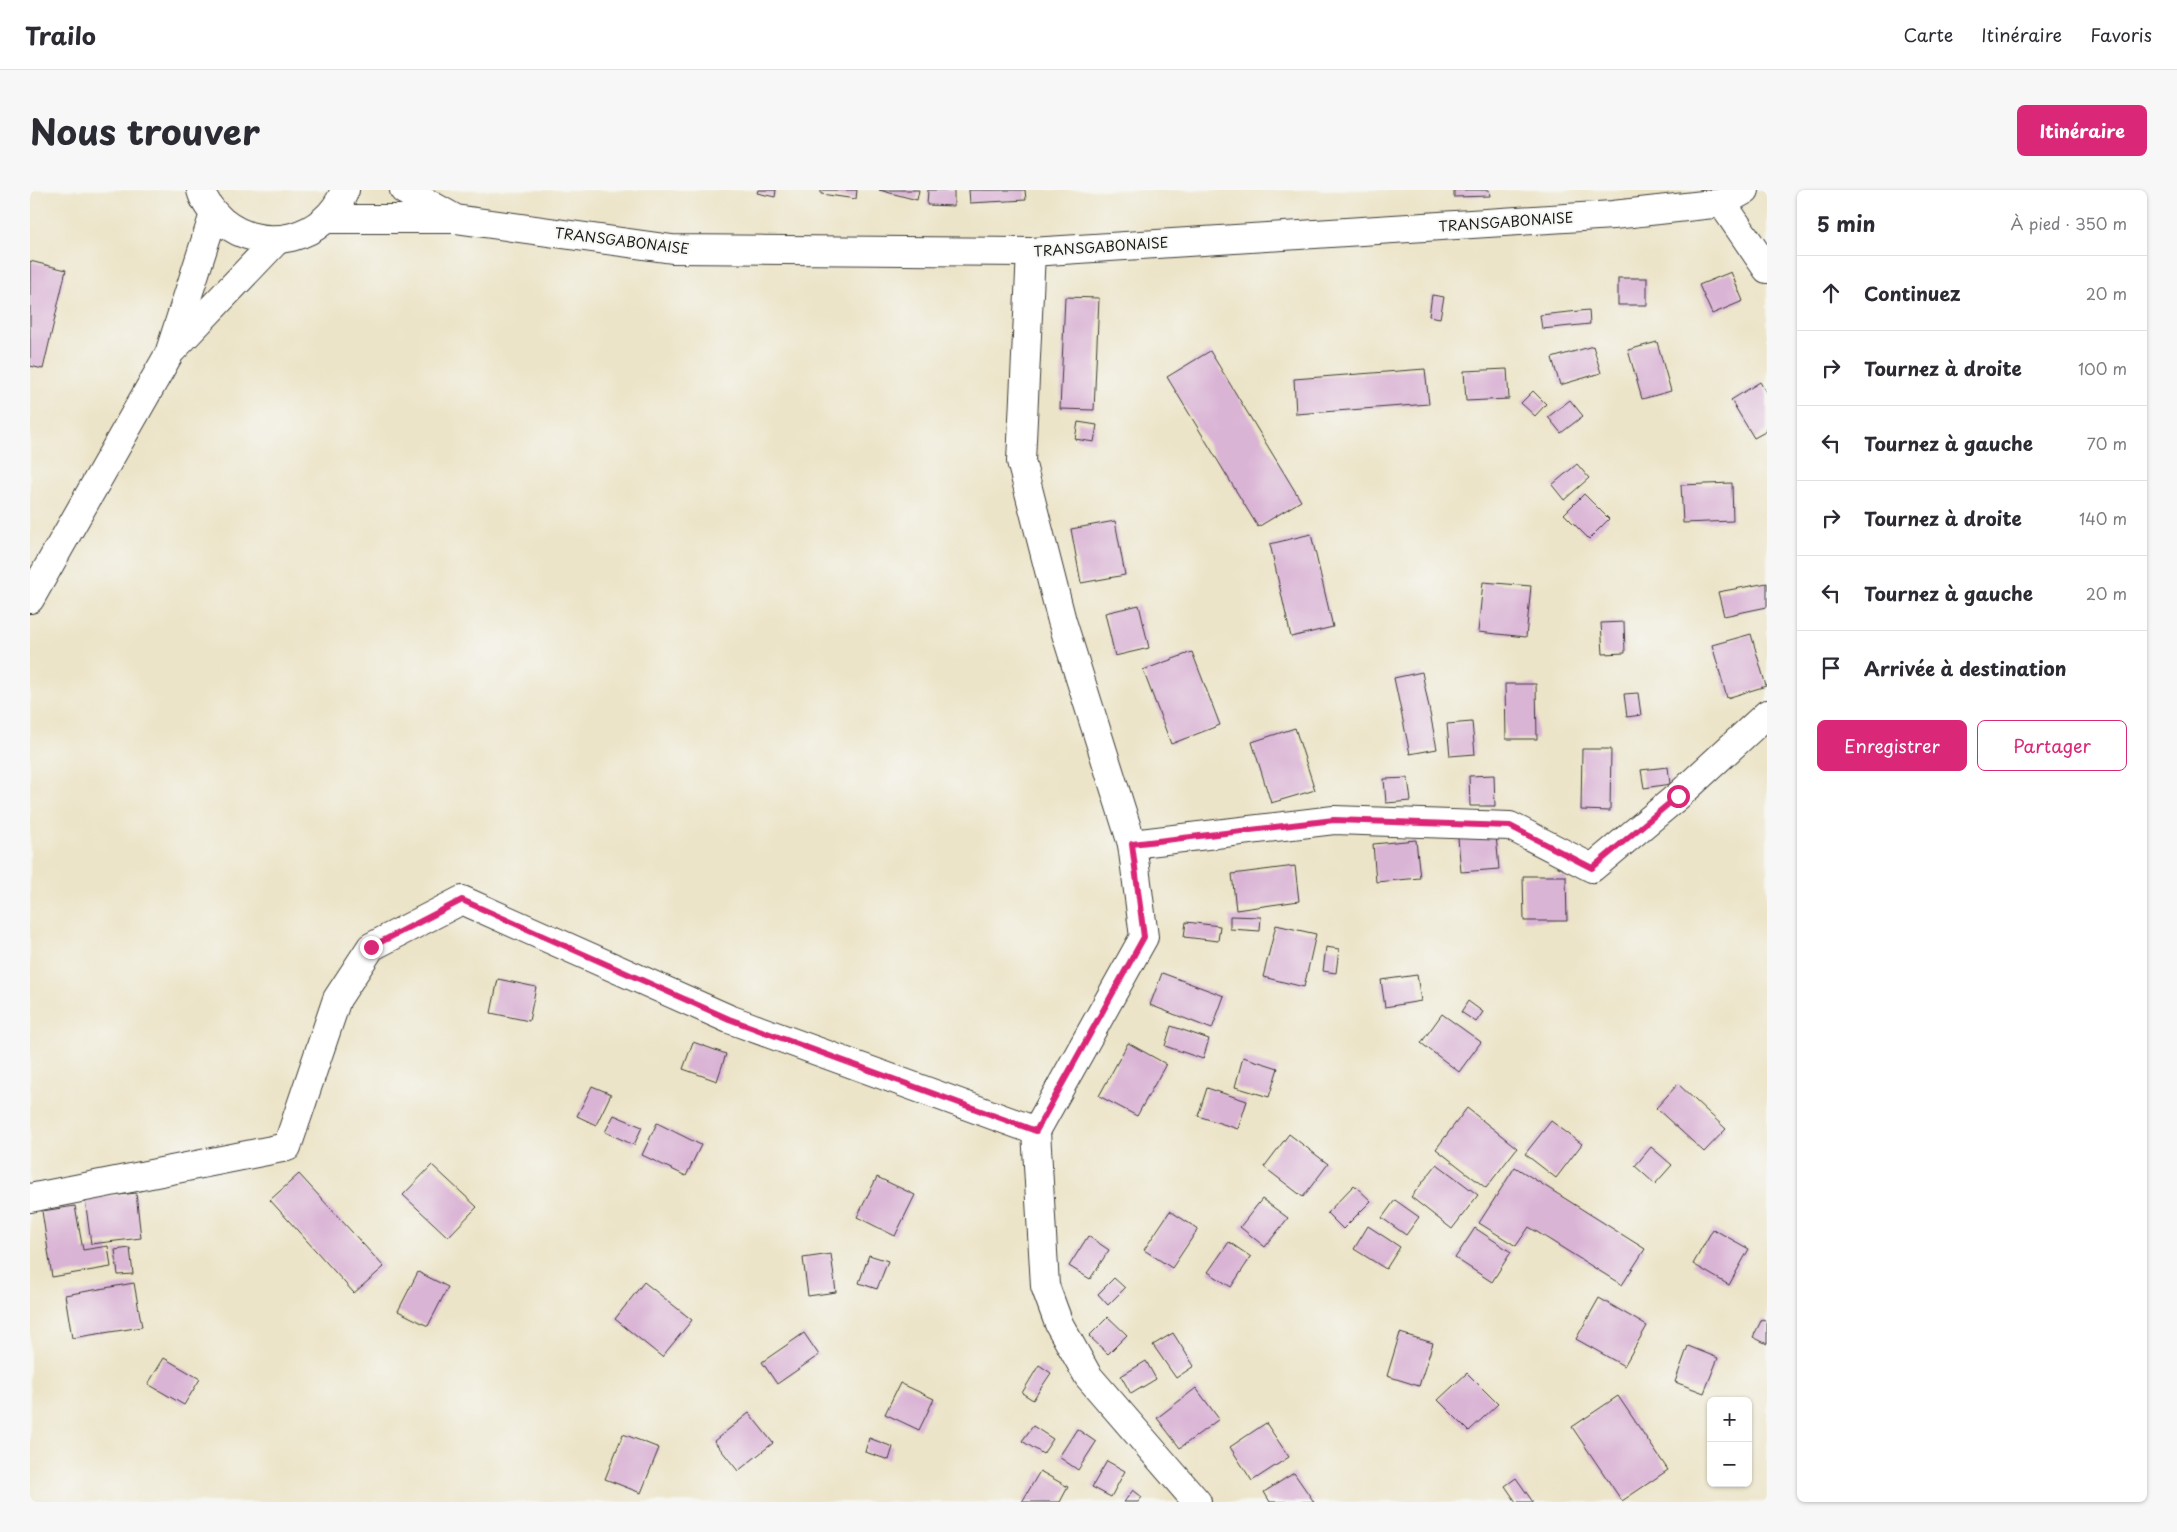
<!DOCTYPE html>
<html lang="fr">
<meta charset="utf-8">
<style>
:root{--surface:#fff;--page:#f7f7f7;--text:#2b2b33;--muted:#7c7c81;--line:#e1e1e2;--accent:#db2777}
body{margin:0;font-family:"Playpen Sans",sans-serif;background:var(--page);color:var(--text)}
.controls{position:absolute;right:15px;bottom:15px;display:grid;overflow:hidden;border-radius:8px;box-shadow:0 1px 4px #0004}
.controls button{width:45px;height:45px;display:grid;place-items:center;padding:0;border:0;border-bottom:1px solid var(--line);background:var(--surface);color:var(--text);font:25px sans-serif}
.stop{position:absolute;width:15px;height:15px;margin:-11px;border:4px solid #db2777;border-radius:50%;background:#fff}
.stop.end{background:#db2777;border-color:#fff;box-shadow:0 1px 5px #0008}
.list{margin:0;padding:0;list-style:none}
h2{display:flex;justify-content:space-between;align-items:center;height:65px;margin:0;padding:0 20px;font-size:21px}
h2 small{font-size:16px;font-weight:400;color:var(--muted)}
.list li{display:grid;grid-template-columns:32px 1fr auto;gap:15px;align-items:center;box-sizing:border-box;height:75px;padding:0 20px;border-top:1px solid var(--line)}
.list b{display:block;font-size:19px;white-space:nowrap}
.list em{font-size:16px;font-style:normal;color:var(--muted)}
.actions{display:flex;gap:10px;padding:15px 20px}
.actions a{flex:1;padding:11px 0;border:1px solid var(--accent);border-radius:8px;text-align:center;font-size:18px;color:var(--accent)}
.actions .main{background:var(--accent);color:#fff}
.icon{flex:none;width:28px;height:28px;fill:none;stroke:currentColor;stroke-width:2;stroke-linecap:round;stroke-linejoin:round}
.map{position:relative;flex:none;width:1737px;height:1312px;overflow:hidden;border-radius:8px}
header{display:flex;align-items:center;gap:30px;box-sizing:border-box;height:70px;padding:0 25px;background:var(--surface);border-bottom:1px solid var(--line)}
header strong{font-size:24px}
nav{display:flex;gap:28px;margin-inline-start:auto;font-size:18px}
.intro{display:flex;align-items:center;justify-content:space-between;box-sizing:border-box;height:120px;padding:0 30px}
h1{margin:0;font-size:35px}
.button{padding:12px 22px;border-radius:8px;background:var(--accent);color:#fff;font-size:18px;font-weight:700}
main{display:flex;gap:30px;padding:0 30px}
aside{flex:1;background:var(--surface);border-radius:8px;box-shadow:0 1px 4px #0004}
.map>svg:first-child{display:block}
.building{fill:#dab4d5}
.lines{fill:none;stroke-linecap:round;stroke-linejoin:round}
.minor-casing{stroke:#3b3a36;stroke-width:30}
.trunk-casing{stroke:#3b3a36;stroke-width:30}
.minor{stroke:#fff;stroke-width:28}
.trunk{stroke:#fff;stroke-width:28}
.route{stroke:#db2777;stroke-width:6}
.labels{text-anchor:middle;stroke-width:4;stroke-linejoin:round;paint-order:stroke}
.street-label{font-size:14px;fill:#1c1c1c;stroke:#f6f6f2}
</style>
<header>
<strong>Trailo</strong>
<nav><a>Carte</a><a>Itinéraire</a><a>Favoris</a></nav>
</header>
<div class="intro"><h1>Nous trouver</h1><a class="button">Itinéraire</a></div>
<main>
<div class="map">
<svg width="1737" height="1312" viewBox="0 0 1737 1312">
<rect width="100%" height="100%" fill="#f6f6f2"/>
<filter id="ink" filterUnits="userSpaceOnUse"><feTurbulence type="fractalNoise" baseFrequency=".02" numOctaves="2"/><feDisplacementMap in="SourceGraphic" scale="10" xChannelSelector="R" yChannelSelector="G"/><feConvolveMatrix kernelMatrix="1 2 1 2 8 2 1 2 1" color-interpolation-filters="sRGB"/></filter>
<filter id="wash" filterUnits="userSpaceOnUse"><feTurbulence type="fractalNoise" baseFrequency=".0096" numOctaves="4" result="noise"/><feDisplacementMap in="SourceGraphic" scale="20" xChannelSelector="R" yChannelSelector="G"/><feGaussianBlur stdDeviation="1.12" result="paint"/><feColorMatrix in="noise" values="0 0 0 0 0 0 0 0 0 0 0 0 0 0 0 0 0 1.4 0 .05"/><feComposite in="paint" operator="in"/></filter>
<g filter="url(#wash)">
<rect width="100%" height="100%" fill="#ece4c8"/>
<g id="blocks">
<g class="building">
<polygon points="728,0 746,0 745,7 727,3"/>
<polygon points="791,0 827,0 826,9 791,4"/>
<polygon points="849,0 889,0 887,10"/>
<polygon points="898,0 924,0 924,16 897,15"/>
<polygon points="939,0 995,0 996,10 940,13"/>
<polygon points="1424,0 1459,0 1460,6 1424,7"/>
<polygon points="0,71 36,80 13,179 0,176"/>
<polygon points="1701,82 1713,111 1682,124 1669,95"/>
<rect x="1588" y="88" width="29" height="27"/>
<polygon points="1402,105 1414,107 1410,128 1399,126"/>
<polygon points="1035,107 1069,108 1064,220 1030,219"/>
<polygon points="1559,120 1560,134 1512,139 1510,125"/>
<polygon points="1627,152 1641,201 1612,209 1598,160"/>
<polygon points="1563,156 1571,183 1530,195 1522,168"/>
<polygon points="1180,161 1271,311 1228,337 1137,187"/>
<polygon points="1395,179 1399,214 1266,224 1264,189"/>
<polygon points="1477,179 1479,209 1436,211 1434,181"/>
<polygon points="1730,192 1737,204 1737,241 1724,248 1701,210"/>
<polygon points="1503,201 1516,214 1505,226 1491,213"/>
<polygon points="1540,210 1553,226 1531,243 1518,227"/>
<polygon points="1048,232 1067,235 1064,252 1045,249"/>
<polygon points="1547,274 1559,288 1534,310 1522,295"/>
<polygon points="1702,293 1703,331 1653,333 1651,295"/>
<polygon points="1554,304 1579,329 1559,349 1534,324"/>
<polygon points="1085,331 1095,385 1051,393 1041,339"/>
<polygon points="1281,344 1303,437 1261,447 1240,354"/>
<polygon points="1453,392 1501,396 1496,447 1448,442"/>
<polygon points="1737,393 1737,417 1694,426 1688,402"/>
<polygon points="1109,415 1119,458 1085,466 1075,423"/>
<polygon points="1594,432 1595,463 1573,464 1571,433"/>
<polygon points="1721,444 1736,496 1697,508 1682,455"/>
<polygon points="1162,462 1190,535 1141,554 1113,480"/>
<polygon points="1392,482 1407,559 1380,564 1364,488"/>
<polygon points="1475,494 1506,494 1507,549 1476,549"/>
<polygon points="1608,503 1611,525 1597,527 1594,504"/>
<polygon points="1442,532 1445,564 1420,566 1417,534"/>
<polygon points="1265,538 1285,600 1241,613 1222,552"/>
<polygon points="1552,559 1581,559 1580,621 1551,620"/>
<polygon points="1638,577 1640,594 1614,598 1611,580"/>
<polygon points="1464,585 1465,616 1440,616 1439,586"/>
<polygon points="1378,588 1381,611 1356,613 1354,589"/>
<polygon points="1466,645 1469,679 1431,682 1428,648"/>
<polygon points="1386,650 1390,688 1346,692 1343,654"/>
<polygon points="1265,676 1269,711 1206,720 1202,684"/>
<polygon points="1493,686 1536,686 1537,731 1494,731"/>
<polygon points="1200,726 1231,727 1230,741 1200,739"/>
<polygon points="1156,732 1190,736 1188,751 1154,747"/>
<polygon points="1246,735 1286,744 1274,797 1233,787"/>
<polygon points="1296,757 1309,759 1306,783 1293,781"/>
<polygon points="1132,783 1194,806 1182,839 1120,815"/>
<polygon points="1387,785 1391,811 1355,817 1351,790"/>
<polygon points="468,789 506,797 499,831 461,823"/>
<polygon points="1438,811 1453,822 1446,832 1431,822"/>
<polygon points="1412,824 1451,852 1429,882 1391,853"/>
<polygon points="1141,836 1179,849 1173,869 1135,856"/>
<polygon points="663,852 696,864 687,891 653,879"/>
<polygon points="1098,853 1136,874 1107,926 1069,906"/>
<polygon points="1213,867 1248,878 1239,907 1205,897"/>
<polygon points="1648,894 1696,939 1674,962 1626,918"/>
<polygon points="562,896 581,904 566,935 547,926"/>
<polygon points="1177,898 1217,911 1208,939 1168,926"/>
<polygon points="1437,918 1487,958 1456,998 1406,959"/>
<polygon points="584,925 612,937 604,955 575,942"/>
<polygon points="1521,931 1552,954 1526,988 1495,964"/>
<polygon points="627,933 671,955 656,986 612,965"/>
<polygon points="1259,944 1298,974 1273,1007 1234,977"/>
<polygon points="1621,957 1642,975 1625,994 1605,976"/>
<polygon points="1407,974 1448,1005 1422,1039 1381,1007"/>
<polygon points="402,975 447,1017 418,1047 373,1005"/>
<polygon points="1485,977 1615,1059 1592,1095 1499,1037 1486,1056 1449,1033"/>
<polygon points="269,984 354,1077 324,1103 240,1010"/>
<polygon points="847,987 885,1005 865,1046 827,1027"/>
<polygon points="1324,995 1341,1011 1313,1039 1297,1023"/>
<polygon points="106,1003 111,1048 61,1054 55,1009"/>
<polygon points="1232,1009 1258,1028 1235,1057 1210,1037"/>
<polygon points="1365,1010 1389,1027 1376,1045 1352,1028"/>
<polygon points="45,1016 53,1060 78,1056 81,1077 22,1087 12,1021"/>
<polygon points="1140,1021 1168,1039 1142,1078 1114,1060"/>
<polygon points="1338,1036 1370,1057 1356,1079 1324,1059"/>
<polygon points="1445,1038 1481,1062 1462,1092 1425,1068"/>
<polygon points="1683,1039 1719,1059 1699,1095 1663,1074"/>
<polygon points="1058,1046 1079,1060 1060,1089 1039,1076"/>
<polygon points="1199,1052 1221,1067 1201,1097 1178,1082"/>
<polygon points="100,1058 103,1084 88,1085 85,1060"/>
<polygon points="801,1064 806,1102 778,1106 773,1068"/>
<polygon points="839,1065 858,1071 847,1099 829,1093"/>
<polygon points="388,1082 418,1097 398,1136 368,1121"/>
<polygon points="1084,1088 1095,1098 1078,1115 1068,1104"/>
<polygon points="614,1092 662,1130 632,1167 585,1129"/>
<polygon points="104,1093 112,1137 42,1148 35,1105"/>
<polygon points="1569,1108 1617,1136 1594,1176 1546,1149"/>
<polygon points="1078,1127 1097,1145 1078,1164 1059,1146"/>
<polygon points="1732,1129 1737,1131 1737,1154 1723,1147"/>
<polygon points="774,1143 789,1165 747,1194 732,1172"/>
<polygon points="1143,1143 1164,1176 1146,1188 1123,1155"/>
<polygon points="1370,1143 1403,1153 1389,1196 1357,1186"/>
<polygon points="1658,1156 1688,1168 1674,1203 1645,1192"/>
<polygon points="134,1168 170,1189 154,1215 118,1194"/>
<polygon points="1116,1171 1126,1189 1101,1204 1091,1186"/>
<polygon points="1009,1175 1021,1183 1003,1210 992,1203"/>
<polygon points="1437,1183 1468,1214 1439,1241 1408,1210"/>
<polygon points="870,1193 904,1209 889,1240 855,1224"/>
<polygon points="1166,1198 1189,1229 1150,1258 1127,1228"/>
<polygon points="1588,1206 1638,1280 1592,1311 1542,1237"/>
<polygon points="719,1223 743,1253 708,1281 684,1251"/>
<polygon points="1236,1233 1259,1267 1222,1291 1200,1257"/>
<polygon points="1003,1236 1023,1249 1013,1264 992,1251"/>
<polygon points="1047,1239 1066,1252 1048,1280 1029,1267"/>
<polygon points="593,1244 629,1258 611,1303 575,1289"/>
<polygon points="839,1248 863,1257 859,1270 835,1262"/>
<polygon points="1077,1271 1095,1281 1081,1307 1062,1297"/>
<polygon points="1010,1281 1038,1297 1030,1312 992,1312"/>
<polygon points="1264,1283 1284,1312 1240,1312 1234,1302"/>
<polygon points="1486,1288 1503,1312 1486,1312 1475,1296"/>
<polygon points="1103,1300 1112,1307 1108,1312 1094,1312"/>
</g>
</g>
</g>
<g filter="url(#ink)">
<use href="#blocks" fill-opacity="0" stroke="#3b3a36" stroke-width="1"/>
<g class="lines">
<g class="minor-casing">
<g id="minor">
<polyline points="1692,13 1737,79"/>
<polyline points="143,159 246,51"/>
<polyline points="0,409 139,164 184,24"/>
<polyline points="1102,654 1304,630 1480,636 1562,678 1648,606 1737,524"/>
<polyline points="1006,941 1015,1096 1029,1134 1058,1186 1167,1312"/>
<polyline points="0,1008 257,957 307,809 341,757 432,710 699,829 1006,941 1114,747 1102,654 1032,431 991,271 1001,62"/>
</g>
</g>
<g class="trunk-casing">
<g id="trunk">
<path d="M171 0C174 12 183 23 192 31 233 65 296 50 315 0"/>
<polyline points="374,0 424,28"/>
<polyline points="297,29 425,29 642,59 1001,62 1583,25 1692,13 1715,0"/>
</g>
</g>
<use href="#minor" class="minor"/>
<use href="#trunk" class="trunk"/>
</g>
</g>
<g class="lines" filter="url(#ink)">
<polyline class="route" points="341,757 432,710 699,829 1006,941 1114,747 1102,654 1304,630 1480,636 1562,678 1648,606"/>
</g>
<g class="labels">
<g class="street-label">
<text transform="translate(1476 32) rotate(-4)" y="5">TRANSGABONAISE</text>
<text transform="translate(592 51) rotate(7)" y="5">TRANSGABONAISE</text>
<text transform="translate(1071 57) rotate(-4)" y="5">TRANSGABONAISE</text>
</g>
</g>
</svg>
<div class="controls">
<button>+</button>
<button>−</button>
</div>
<div class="stop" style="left:1648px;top:606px"></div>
<div class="stop end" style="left:341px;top:757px"></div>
</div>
<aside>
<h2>5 min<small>À pied · 350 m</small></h2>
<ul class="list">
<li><svg class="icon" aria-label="ahead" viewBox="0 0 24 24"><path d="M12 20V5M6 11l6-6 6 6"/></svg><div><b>Continuez</b></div><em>20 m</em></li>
<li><svg class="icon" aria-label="right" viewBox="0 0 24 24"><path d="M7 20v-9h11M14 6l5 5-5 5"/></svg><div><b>Tournez à droite</b></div><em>100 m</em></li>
<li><svg class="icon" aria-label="left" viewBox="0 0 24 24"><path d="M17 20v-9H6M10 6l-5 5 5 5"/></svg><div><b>Tournez à gauche</b></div><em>70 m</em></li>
<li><svg class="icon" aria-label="right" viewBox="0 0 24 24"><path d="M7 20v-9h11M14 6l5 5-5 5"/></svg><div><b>Tournez à droite</b></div><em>140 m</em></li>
<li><svg class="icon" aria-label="left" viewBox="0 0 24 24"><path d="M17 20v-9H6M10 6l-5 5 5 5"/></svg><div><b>Tournez à gauche</b></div><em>20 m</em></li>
<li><svg class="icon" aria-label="arrive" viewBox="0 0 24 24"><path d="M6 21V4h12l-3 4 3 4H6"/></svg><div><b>Arrivée à destination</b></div></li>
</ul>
<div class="actions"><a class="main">Enregistrer</a><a>Partager</a></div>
</aside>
</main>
